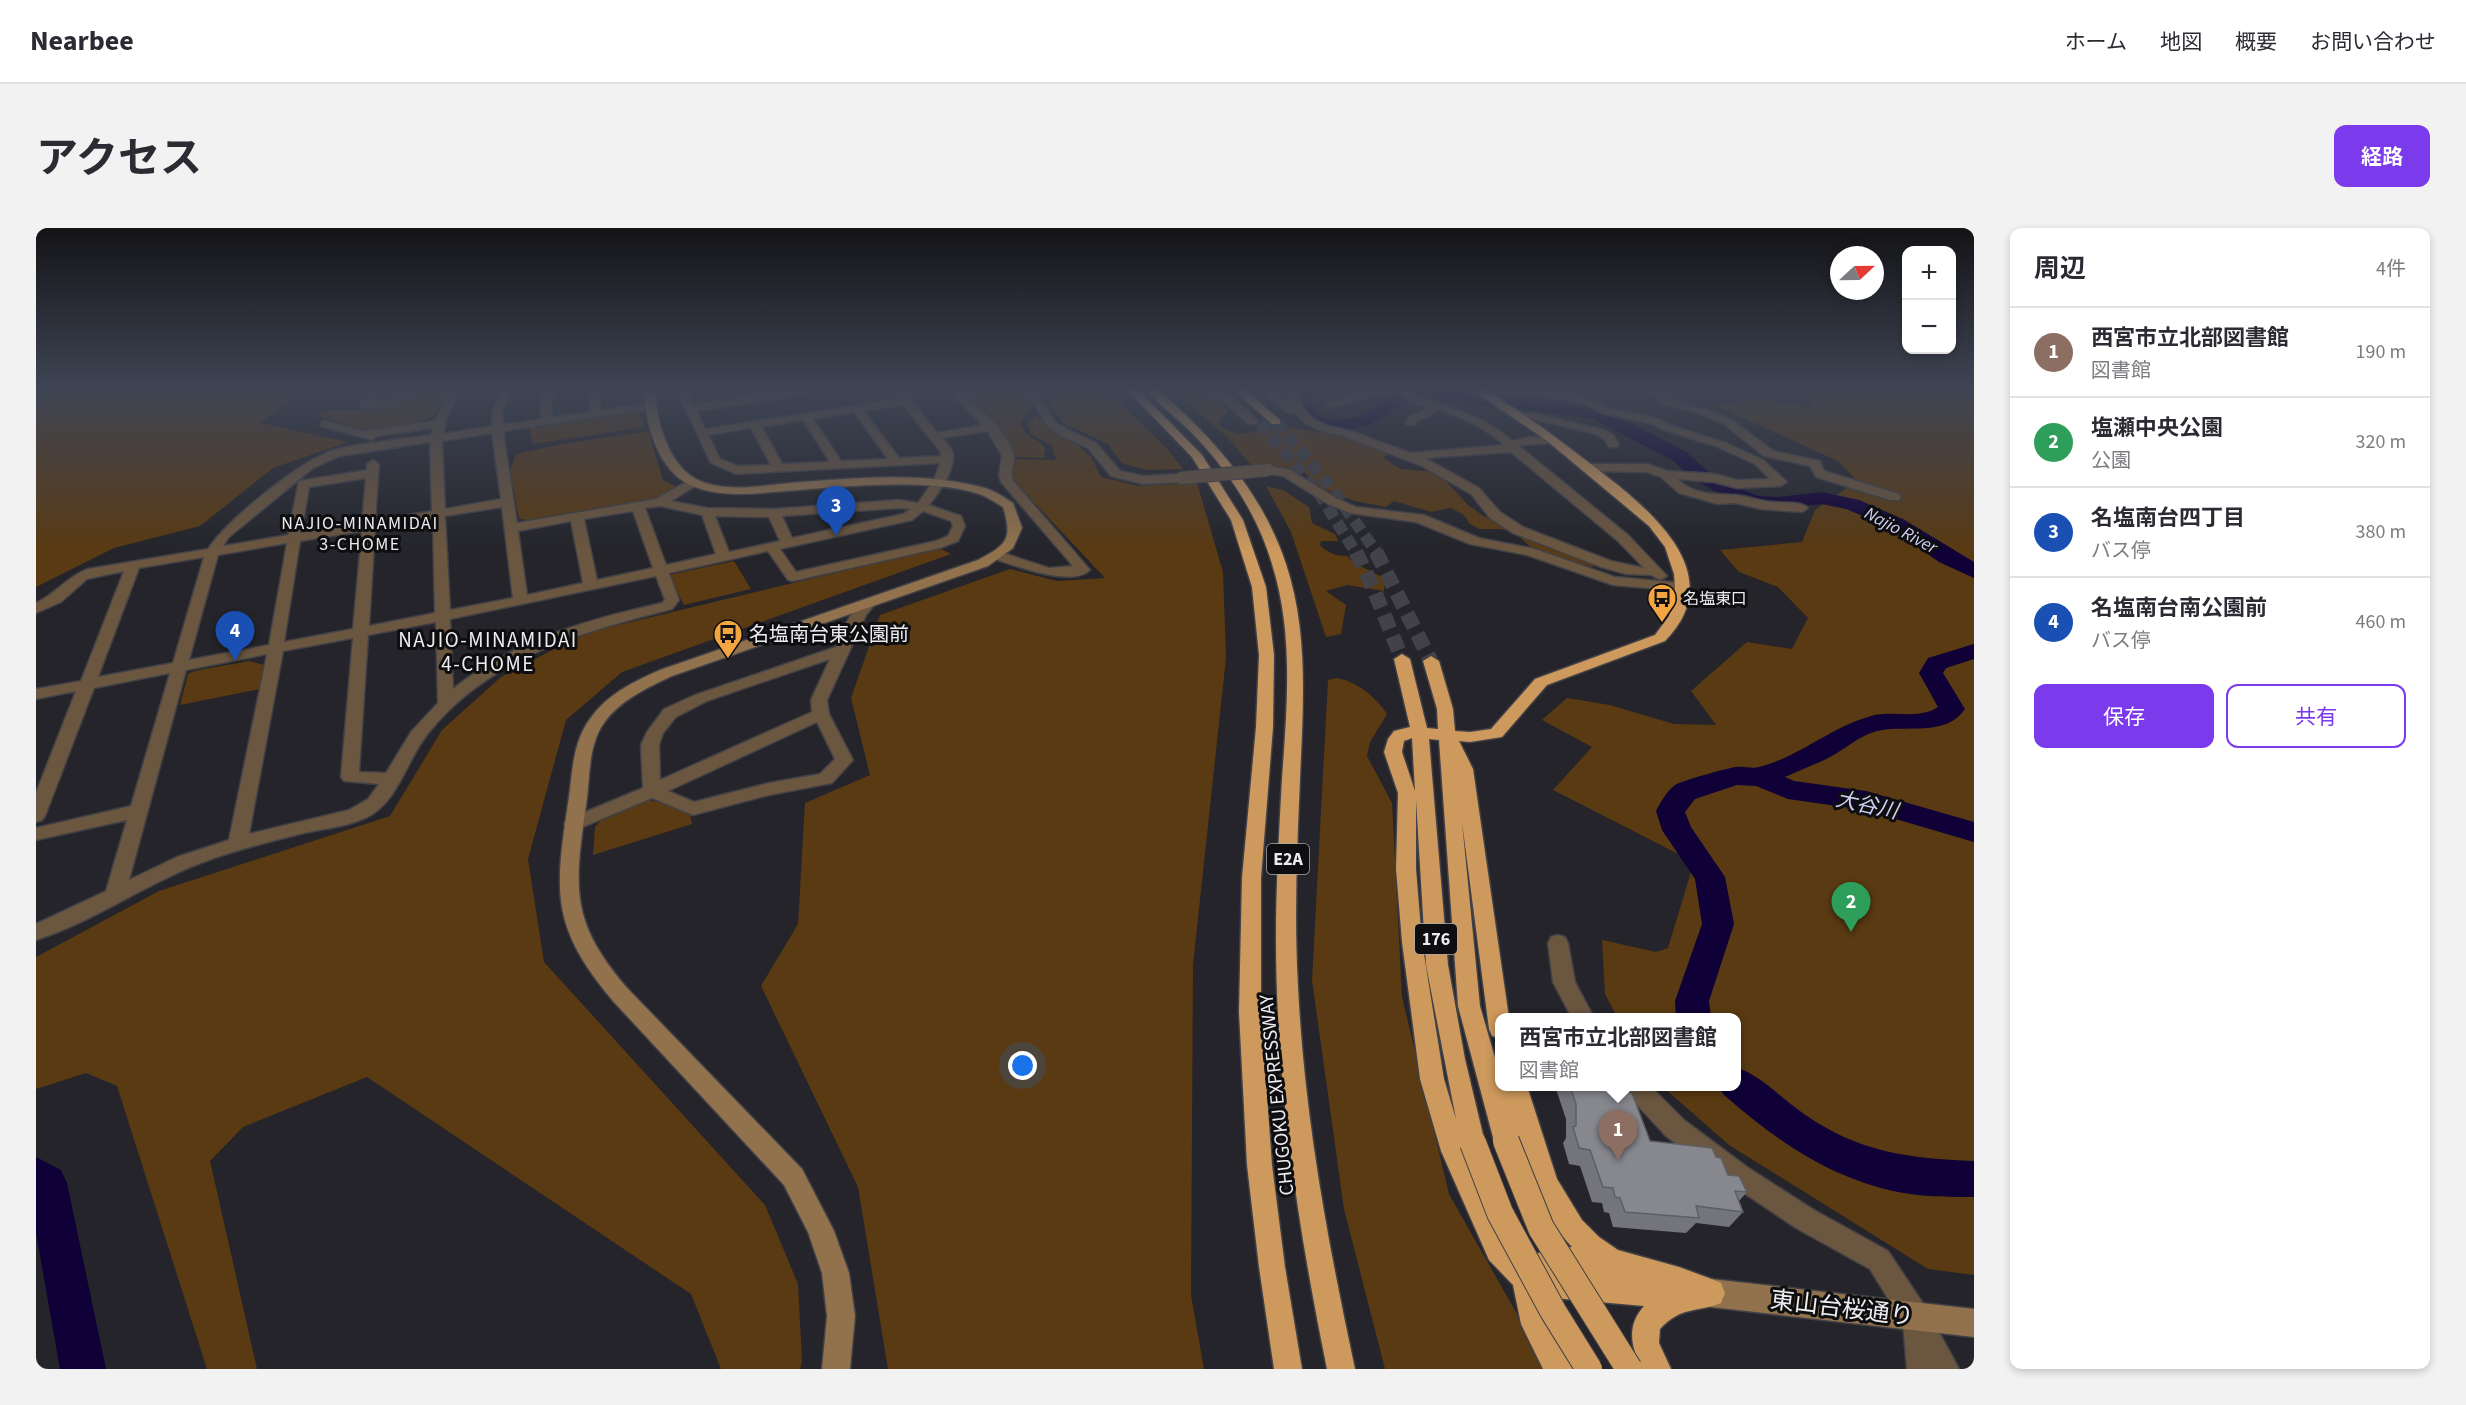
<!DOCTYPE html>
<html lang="ja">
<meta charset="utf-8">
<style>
:root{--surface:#fff;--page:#f2f2f3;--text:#2b2b33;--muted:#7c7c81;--line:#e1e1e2;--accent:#7c3aed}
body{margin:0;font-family:"Source Sans 3","Noto Sans JP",sans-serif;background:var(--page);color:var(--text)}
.controls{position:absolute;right:18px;top:18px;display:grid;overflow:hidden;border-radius:12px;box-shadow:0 3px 9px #0003}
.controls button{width:54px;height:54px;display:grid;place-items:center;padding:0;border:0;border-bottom:2px solid var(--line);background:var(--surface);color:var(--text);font:30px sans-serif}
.compass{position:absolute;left:1794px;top:18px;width:54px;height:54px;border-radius:50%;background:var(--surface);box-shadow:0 3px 9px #0003;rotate:68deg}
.you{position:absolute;left:987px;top:838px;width:21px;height:21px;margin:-15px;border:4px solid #fff;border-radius:50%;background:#1a73e8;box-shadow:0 0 0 9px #1a73e833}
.badge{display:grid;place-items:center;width:39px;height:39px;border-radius:50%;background:var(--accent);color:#fff;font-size:20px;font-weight:700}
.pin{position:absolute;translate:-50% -50px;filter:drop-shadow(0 2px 3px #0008)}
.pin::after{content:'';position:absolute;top:32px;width:21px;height:18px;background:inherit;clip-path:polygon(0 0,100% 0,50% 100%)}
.popup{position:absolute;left:1459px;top:785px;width:246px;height:78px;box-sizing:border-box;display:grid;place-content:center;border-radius:12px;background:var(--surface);filter:drop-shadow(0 2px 4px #0005);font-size:20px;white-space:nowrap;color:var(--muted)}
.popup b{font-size:22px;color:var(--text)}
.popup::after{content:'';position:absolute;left:50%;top:100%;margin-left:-12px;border:12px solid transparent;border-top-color:var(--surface)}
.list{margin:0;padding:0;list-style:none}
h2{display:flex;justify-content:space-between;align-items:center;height:78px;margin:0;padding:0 24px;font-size:26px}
h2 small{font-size:20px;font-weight:400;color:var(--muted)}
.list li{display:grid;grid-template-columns:39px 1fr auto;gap:18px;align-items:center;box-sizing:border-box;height:90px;padding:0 24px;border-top:2px solid var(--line)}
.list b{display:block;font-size:22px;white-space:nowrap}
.list p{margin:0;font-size:20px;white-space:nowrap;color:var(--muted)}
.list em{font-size:20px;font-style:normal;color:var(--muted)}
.actions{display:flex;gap:12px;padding:18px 24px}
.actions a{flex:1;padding:14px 0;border:2px solid var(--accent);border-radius:12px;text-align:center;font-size:21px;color:var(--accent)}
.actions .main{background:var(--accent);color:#fff}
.map{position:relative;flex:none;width:1938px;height:1141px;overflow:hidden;border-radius:12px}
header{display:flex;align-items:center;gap:36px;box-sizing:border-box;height:84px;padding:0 30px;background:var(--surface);border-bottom:2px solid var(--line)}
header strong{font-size:28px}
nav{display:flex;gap:33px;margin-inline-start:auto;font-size:21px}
.intro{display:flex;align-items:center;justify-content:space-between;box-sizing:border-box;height:144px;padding:0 36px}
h1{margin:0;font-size:42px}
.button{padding:15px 27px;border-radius:12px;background:var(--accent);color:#fff;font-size:21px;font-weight:700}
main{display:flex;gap:36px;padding:0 36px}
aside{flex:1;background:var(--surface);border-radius:12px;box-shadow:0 3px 9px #0003}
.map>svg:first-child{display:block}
.green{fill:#593a12}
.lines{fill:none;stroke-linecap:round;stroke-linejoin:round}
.river{fill:#0f0037;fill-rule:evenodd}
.highway-tunnel-far1{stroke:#424248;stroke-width:12;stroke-dasharray:12 6;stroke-linecap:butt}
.highway-tunnel{stroke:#424248;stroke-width:15;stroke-dasharray:15 8;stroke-linecap:butt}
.street-casing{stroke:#404046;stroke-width:3}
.secondary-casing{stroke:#404046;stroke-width:3}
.highway-casing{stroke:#404046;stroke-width:3}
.street{fill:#6b563f;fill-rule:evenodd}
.secondary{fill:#92724c;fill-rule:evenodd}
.highway{fill:#cd995d;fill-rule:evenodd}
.street-bridge-casing{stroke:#404046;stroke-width:14;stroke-linecap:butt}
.highway-bridge-casing{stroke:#404046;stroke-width:28;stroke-linecap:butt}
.street-bridge{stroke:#6b563f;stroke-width:12}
.highway-bridge{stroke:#cd995d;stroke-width:26}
.wall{fill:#74757a}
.building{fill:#87888e;stroke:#5e5f63;stroke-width:1.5}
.labels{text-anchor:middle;stroke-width:6;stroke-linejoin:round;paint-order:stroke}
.far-poi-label{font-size:16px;fill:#ececef;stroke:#0e0e10;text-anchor:start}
.far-neighbourhood-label{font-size:18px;letter-spacing:1.5px;fill:#ececef;stroke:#0e0e10}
.far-water-label{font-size:18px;font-style:italic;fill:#cecff4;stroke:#0e0e10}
.shield{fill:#0e0e10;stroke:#a9a9ac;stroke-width:1.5}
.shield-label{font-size:18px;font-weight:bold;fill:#ececef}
.poi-label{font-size:20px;fill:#ececef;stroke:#0e0e10;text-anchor:start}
.street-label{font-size:20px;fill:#ececef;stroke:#0e0e10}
.neighbourhood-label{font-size:21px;letter-spacing:1.5px;fill:#ececef;stroke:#0e0e10}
.water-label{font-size:21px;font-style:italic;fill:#cecff4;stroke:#0e0e10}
.near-street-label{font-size:24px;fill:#ececef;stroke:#0e0e10}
</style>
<header>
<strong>Nearbee</strong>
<nav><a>ホーム</a><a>地図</a><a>概要</a><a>お問い合わせ</a></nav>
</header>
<div class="intro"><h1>アクセス</h1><a class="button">経路</a></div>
<main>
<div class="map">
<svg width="1938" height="1141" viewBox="0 0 1938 1141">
<rect width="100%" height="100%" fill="#24242a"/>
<g class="green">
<polygon points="0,163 267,163 224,195 312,214 237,240 164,298 78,320 0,359"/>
<polygon points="379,163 412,163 397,188 380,196 331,202 279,188 294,182 343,182"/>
<path d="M926 163C944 163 991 156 998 176L984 195C988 210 1001 209 1009 220L1008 230 978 229 973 215Z"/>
<polygon points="1007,163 1072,163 1133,223 1147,241 1110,242 1086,235 1072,216 1027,195"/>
<path d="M1138 163C1157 163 1182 164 1192 183L1182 195 1187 200 1202 206 1248 198 1302 207 1357 226 1348 228 1349 231 1364 241 1401 244 1432 277 1449 289 1472 293 1562 334 1556 339 1496 320 1479 305 1465 301H1443L1434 296 1428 287 1415 280 1395 284 1358 273 1350 279 1319 273 1287 261 1268 244 1239 238H1216L1191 209Z"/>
<polygon points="1770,163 1938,163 1938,1047 1892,1041 1693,917 1627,859 1700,858 1700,790 1581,789 1569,766 1566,712 1620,724 1632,720 1658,634 1517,562 1556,519 1506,492 1531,470 1574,477 1638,496 1680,497 1655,463 1711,414 1756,421 1772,390 1742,359 1703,344 1684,322 1766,314 1779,282 1821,253 1802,233 1678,177 1722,170 1776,180"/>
<polygon points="603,183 609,199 497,216 493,199"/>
<polygon points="1000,187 1016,202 1043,218 1055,229 1065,249 1102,258 1161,255 1187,344 1190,430 1157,737 1155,1067 1168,1141 852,1141 822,959 725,758 762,696 769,575 834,547 815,470 844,387 974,341 1021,353 1069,350 977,252 979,231 1020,232 1016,218 995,206 991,196"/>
<polygon points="612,203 627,252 641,259 627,269 491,292 483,291 474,242 480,226 526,216"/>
<path d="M1230 258 1247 262 1273 279 1276 295 1299 306 1302 313H1285L1284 317C1291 325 1301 328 1311 328 1322 341 1338 341 1349 353L1348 363 1311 357 1290 363 1310 377 1305 406 1290 409 1255 304Z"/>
<polygon points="903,320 915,326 586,444 530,492 492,631 508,734 729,977 762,1056 766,1133 764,1141 685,1141 655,1066 331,849 207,899 174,933 221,1141 171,1141 81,858 50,845 0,861 0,729 123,663 354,588 406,502 465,449 549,405"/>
<polygon points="698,333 715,361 648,377 633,347"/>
<polygon points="213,433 228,437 224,461 144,477 152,446 158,443"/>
<path d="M1301 450C1322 454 1340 469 1351 486L1334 514 1331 528 1356 575 1366 769 1413 966 1512 1141H1349L1308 981 1276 752 1292 452Z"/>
<polygon points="614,572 653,582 656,596 557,627 559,599 570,587"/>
</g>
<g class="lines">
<g class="river">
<path d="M1257 163H1273L1279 184 1293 192 1319 190 1332 184 1354 167 1366 163H1417L1559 181 1599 197 1650 224 1673 244 1702 260 1723 268 1742 269 1786 264 1823 272 1867 291 1938 334V350L1903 334 1853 299 1810 281 1786 276 1742 281 1720 280 1688 268 1659 252 1636 232 1555 190 1388 170C1359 173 1361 184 1339 194 1319 203 1275 211 1262 186 1259 179 1258 170 1257 163Z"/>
<path d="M1938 416V431L1910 440 1907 445 1929 481C1909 510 1870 496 1841 503 1825 507 1810 520 1796 528 1781 536 1764 542 1749 549L1758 553 1830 563 1938 594V614L1829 582 1752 571 1720 558 1701 557 1659 571 1649 584 1655 599 1689 649 1698 696 1673 773 1675 790H1640L1639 773 1666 696 1659 651 1626 602 1620 583C1624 575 1631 563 1639 557 1645 553 1691 540 1700 539 1708 538 1716 541 1723 539 1763 529 1795 499 1835 488 1856 482 1883 492 1902 479L1883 445 1892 430Z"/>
<path d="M1700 839C1726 848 1746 871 1768 886 1824 925 1872 930 1938 933V969C1917 969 1895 969 1874 966 1801 955 1741 914 1687 866L1683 858H1700Z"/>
<polygon points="0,929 25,942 31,955 70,1141 24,1141 0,1005"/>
</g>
<g class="highway-tunnel-far1">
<polyline points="1240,194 1294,258 1341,325"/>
<polyline points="1224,195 1286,270 1320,325"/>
</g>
<g class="highway-tunnel">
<polyline points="1320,324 1338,362 1366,431"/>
<polyline points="1340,324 1395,433"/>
</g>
<g class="street-casing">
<g id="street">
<path d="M336 163H347L336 174C351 173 362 163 378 163L350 179 325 180 324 175Z"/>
<path d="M414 163H424L411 188 407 206 456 198 457 182 466 163H476L467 182V197L505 191V174L509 163H519L515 174 516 189 554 184V163H564V182L614 175 619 178 614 181 467 203 481 295 620 271 657 250 663 254 661 257 635 273 671 280 738 281 863 272 882 275 898 252 904 235 700 246 675 235 641 163H651L658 177 748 163H774L769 166 661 183 669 201 863 171 857 163H868L901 205 946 197 914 163H925C943 181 970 200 977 225 980 235 973 243 977 253L1054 342C1036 360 977 337 956 330L954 327 961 323 1013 340 1037 338 965 254 963 247 966 228 952 203 906 210C910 215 916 220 917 226 919 242 903 265 893 277L925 288 929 298 922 313 904 320 757 353 752 352 732 323 633 345 643 372 636 381C546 404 456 428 394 503 373 527 365 566 338 585 318 599 287 600 264 606 220 617 176 628 135 648 90 669 47 697 0 712V696L70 663 91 592 0 612V600L95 578 134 445 58 460 9 588 6 592 0 594V565L40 463 0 471V461L45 453 88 343 51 351 25 374 0 385V375C19 366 32 348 52 341L172 321C191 292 265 232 298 222 329 214 364 212 395 207L397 200 341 208 336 212 285 198V194L289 193 328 203 399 193ZM867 177 905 224V228L863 230 828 183ZM818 184 852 231 805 233 777 191ZM767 192 794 234 746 236 726 199ZM715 200 735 237 702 238 684 231 672 207ZM456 205 465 271 409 281 406 213ZM394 214 396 283 339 293 343 236 337 232 331 236V242L263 253 252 307 187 318 193 309 277 240 304 228ZM330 250 326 295 265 305 273 259ZM624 278 666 287 680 326 630 337 609 280ZM466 279 477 370 414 382 409 288ZM863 280 875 281 867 286 756 310 746 288ZM597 283 617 340 561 352 548 291ZM887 283 915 293 917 298 912 308 900 313 760 344 744 321 876 292ZM679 288 733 289 744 313 693 324ZM397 291 399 385 333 398 339 300ZM535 293 547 355 491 367 482 303ZM326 303 317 401 248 414 264 313ZM251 315 233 417 153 432 182 327ZM168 329 137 435 62 449 103 340ZM620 348 629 372 626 375C551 392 478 412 417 461L414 391ZM400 394 402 475 375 504 350 545 323 544 332 407ZM317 410 305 549 308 553 343 556 332 571 313 582 213 606 247 423ZM231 426 193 612 141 629 93 652 150 442Z"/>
<polygon points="986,163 1000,165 1019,194 1032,202 1060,215 1084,243 1107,248 1145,246 1151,250 1145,254 1107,256 1075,248 1052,220 1024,207 1011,198 997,173"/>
<path d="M1171 163C1192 163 1208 178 1222 194L1220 196H1212L1189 175Z"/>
<path d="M1226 163H1238L1255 177 1251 163H1261L1266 179 1277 191 1292 198 1315 203 1374 225 1468 217C1447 198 1426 190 1400 181L1399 185 1381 193 1379 197H1371L1369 195 1373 189 1389 182V178L1372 172 1361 163H1373L1380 168C1416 180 1447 187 1476 213L1493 209 1520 210V214C1507 217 1495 215 1483 218L1592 307 1631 348 1624 352 1615 347 1590 346 1565 339 1477 305 1454 290 1435 266 1386 238 1308 208 1285 203 1269 195 1261 186 1250 184ZM1475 224 1582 313 1608 340 1575 333 1487 299 1464 284 1443 260 1389 230Z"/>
<polygon points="1332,163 1351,163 1295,180 1289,175"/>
<path d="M1486 163 1530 165 1557 172 1573 180 1624 191 1633 197 1690 215 1727 232 1751 254 1745 258 1701 260 1678 254 1641 251C1659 267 1676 266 1699 267 1711 268 1723 273 1736 274 1747 275 1765 273 1772 280L1766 284 1725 281 1699 275 1682 276 1643 265 1625 249 1611 244 1547 243V237L1551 236H1612L1631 243 1679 246 1701 252 1734 251 1719 236 1682 219 1625 201 1616 196 1566 185 1549 176 1530 171 1491 166Z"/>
<polygon points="1612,163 1626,163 1637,173 1669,181 1696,192 1737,223 1784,233 1788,243 1863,266 1865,269 1863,272 1855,272 1780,249 1774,238 1728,228 1688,196 1662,185 1629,177"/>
<polygon points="1497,185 1568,202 1577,207 1583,217 1581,219 1573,219 1568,211 1560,206 1497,191 1484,192 1479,189 1484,186"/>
<polygon points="1232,238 1254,242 1300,270 1320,279 1388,287 1443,310 1499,321 1579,349 1646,355 1653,359 1646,363 1577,357 1491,327 1434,316 1380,294 1314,285 1292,276 1247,248 1228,245 1228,239"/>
<path d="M832 372 839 376 830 387 791 472 793 486 817 532 796 555 733 567 657 587 616 570 544 600 537 602 530 600 528 596 530 592 607 560 605 517 611 504 628 481 659 467 800 419C807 404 815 376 832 372ZM794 431 775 472 776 484 624 552 623 517 627 505 640 489 671 473ZM781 494 799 531 784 546 733 555 658 574 632 563Z"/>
<polygon points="1522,707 1529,709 1532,715 1539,754 1558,790 1536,790 1517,754 1512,715 1515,709"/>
<polygon points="1587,858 1614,858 1648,892 1711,939 1778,982 1852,1023 1890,1080 1923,1141 1871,1141 1867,1095 1834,1041 1760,1000 1693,955 1630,908 1590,865"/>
</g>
</g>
<g class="secondary-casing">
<g id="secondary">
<path d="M609 163H619C620 192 632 236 660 251 687 265 725 258 754 255 818 250 887 243 949 260 959 263 969 270 977 275L986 300 977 320 952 338 636 448C611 460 584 472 568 495 553 516 554 544 551 570 539 657 531 691 592 761L766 941 798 1003 813 1045 819 1088 814 1141H786L791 1088 786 1045 772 1004 748 957 577 773C513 697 519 663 533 569 537 540 537 511 557 487 574 465 599 453 624 442L942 332C971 317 977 311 967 279 960 275 952 269 943 266 893 249 802 259 749 263 718 266 683 270 654 257 623 243 608 195 609 163Z"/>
<polygon points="1675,1051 1938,1081 1938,1109 1675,1079 1665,1075 1661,1065 1665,1055"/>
</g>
</g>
<g class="highway-casing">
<g id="highway">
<polygon points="1092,163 1103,163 1166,227 1207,292 1230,359 1238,427 1237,499 1225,650 1225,784 1236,937 1249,1039 1266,1141 1238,1141 1223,1039 1211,937 1203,784 1206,650 1220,499 1223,427 1216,359 1195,292 1156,229"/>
<path d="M1111 163H1123C1178 210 1227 266 1250 336 1273 405 1267 479 1264 551 1261 620 1258 689 1262 758 1268 887 1292 1015 1319 1141H1291C1262 999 1240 856 1240 711 1240 658 1243 604 1246 551 1251 479 1258 406 1236 336 1221 285 1190 239 1153 202 1139 188 1123 177 1111 163Z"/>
<polygon points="1199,163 1210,163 1244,192 1244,196 1236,196"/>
<path d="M1438 163C1442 163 1448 162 1452 164 1458 166 1465 172 1471 176 1495 191 1517 207 1539 224 1593 266 1703 338 1629 413L1511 457 1466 509 1434 514 1423 513 1437 541 1473 790H1464V810L1456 808 1453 801 1426 594 1444 778 1464 847V858H1467L1480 905 1467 858H1491L1521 951 1546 992 1563 1009 1582 1022 1643 1039 1673 1050 1685 1055 1689 1065 1685 1075C1660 1085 1645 1078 1624 1101L1623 1115 1635 1141H1606C1595 1119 1590 1098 1608 1078L1505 1069 1512 1092 1537 1141H1507L1485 1096 1477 1057 1453 1032 1405 923 1384 851 1366 714 1360 641 1362 565 1348 524 1352 511 1358 503 1374 499 1358 431 1366 426 1374 431 1391 500 1402 501 1401 481 1387 433 1395 428 1403 433 1417 481 1419 503 1434 504 1455 501 1499 451 1619 407 1633 388 1639 360 1638 346 1629 319 1613 298 1510 212ZM1376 510 1379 563 1366 524 1368 513ZM1393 511 1403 512 1422 778 1458 913 1461 921 1470 924 1479 921 1482 913 1480 905C1493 945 1507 988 1536 1019L1512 1021 1489 1031 1471 1014 1429 923 1437 926 1446 923 1449 915 1429 831 1412 737ZM1380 572 1390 737 1420 891 1408 851 1386 714 1380 641Z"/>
</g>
</g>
<use href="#street" class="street"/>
<use href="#secondary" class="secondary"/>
<use href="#highway" class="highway"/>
<g class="street-bridge-casing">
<polyline id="street-bridge" points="1145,250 1232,242"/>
</g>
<g class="highway-bridge-casing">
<g id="highway-bridge">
<polyline points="1470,913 1505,1000 1593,1141"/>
<polyline points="1437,915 1464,985 1517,1083 1553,1141"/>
</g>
</g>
<use href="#street-bridge" class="street-bridge"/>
<use href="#highway-bridge" class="highway-bridge"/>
</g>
<polygon class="wall" points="1522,858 1586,858 1614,913 1680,929 1692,947 1711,964 1703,973 1707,984 1693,999 1660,995 1650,1005 1577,999 1573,985 1568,984 1566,975 1556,974 1544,938 1533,936 1527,915 1530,910 1530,891 1520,861"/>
<polygon class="building" points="1534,858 1586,858 1588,863 1596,865 1614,913 1676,920 1680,929 1685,930 1692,947 1703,948 1711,964 1699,963 1707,984 1660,978 1663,990 1589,984 1584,970 1579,969 1577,960 1567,959 1554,922 1543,920 1537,899 1540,898 1540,876"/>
<linearGradient id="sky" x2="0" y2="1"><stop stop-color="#141417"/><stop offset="0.5" stop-color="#3f4555"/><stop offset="1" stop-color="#3f4555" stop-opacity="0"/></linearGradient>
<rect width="1938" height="323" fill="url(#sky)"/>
<defs>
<g id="bus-pin" transform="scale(1.5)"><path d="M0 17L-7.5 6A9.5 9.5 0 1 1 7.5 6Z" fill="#f2a540" stroke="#0e0e10"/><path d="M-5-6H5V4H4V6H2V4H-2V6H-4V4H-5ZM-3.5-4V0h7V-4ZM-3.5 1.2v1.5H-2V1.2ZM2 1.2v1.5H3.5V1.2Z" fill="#111"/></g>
</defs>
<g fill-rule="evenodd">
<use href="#bus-pin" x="1626" y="370"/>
<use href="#bus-pin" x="692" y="406"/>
</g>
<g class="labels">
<g class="far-poi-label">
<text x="1647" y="376">名塩東口</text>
</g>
<g class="far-neighbourhood-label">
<text x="324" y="301">NAJIO-MINAMIDAI<tspan x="324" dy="21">3-CHOME</tspan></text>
</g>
<g class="far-water-label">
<text transform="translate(1865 302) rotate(28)" y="6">Najio River</text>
</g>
<g class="shield">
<rect x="1231" y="616" width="42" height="30" rx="4.5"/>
<rect x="1379" y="696" width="42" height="30" rx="4.5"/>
</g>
<g class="shield-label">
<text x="1252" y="637">E2A</text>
<text x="1400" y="717">176</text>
</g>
<g class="poi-label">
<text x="713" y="413">名塩南台東公園前</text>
</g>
<g class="street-label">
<text transform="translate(1240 867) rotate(-96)" y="7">CHUGOKU EXPRESSWAY</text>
</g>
<g class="neighbourhood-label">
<text x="452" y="419">NAJIO-MINAMIDAI<tspan x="452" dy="24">4-CHOME</tspan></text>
</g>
<g class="water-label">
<text transform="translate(1831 577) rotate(12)" y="7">大谷川</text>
</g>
<g class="near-street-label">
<text transform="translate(1806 1080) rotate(7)" y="8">東山台桜通り</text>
</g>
</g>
</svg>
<div class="controls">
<button>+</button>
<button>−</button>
</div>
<svg class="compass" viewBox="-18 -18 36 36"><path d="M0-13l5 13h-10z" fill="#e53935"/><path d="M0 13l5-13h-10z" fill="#7c7c81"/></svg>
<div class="you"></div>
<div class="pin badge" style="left:1582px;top:932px;background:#8d6e63">1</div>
<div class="popup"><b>西宮市立北部図書館</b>図書館</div>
<div class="pin badge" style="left:1815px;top:704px;background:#2e9e5b">2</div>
<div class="pin badge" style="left:800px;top:308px;background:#1a4fb4">3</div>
<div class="pin badge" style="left:199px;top:433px;background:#1a4fb4">4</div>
</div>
<aside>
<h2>周辺<small>4件</small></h2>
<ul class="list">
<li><span class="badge" style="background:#8d6e63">1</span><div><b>西宮市立北部図書館</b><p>図書館</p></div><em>190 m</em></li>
<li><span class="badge" style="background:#2e9e5b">2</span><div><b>塩瀬中央公園</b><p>公園</p></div><em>320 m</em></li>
<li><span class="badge" style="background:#1a4fb4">3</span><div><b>名塩南台四丁目</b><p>バス停</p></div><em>380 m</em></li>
<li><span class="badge" style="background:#1a4fb4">4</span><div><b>名塩南台南公園前</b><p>バス停</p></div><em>460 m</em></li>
</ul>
<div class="actions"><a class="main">保存</a><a>共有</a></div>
</aside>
</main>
